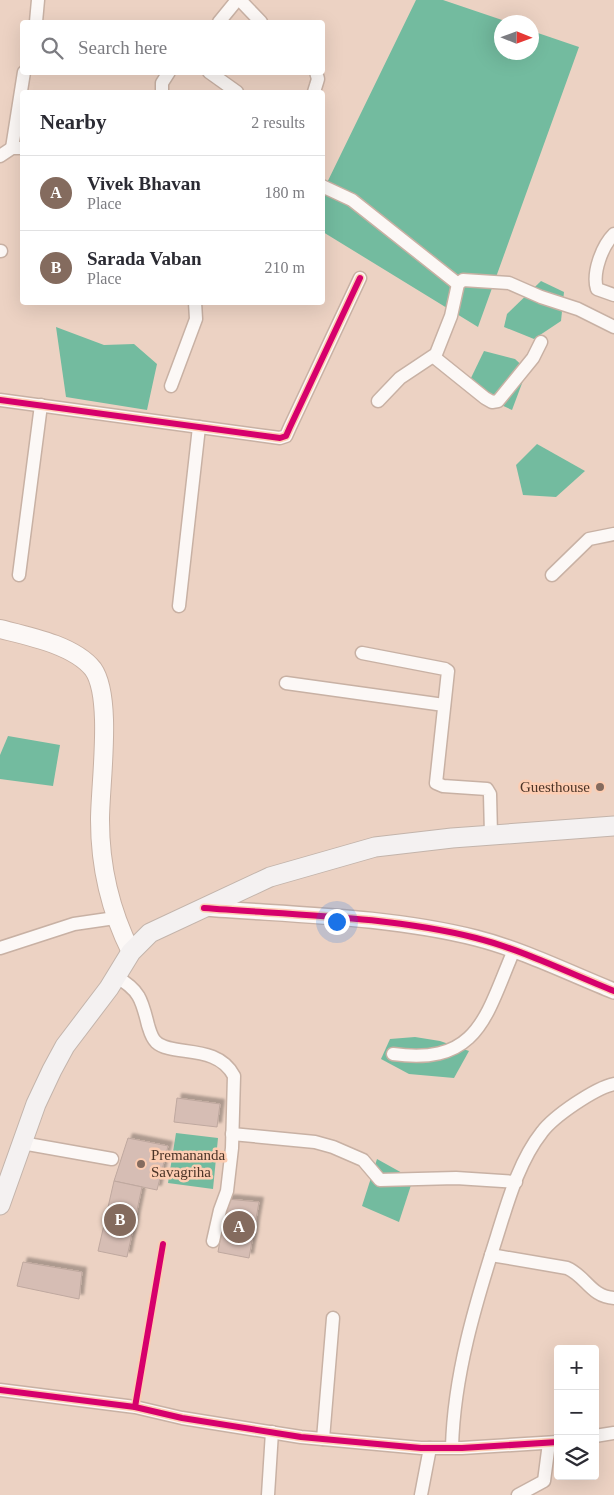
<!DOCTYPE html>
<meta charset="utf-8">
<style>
:root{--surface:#fff;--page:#f7f7f7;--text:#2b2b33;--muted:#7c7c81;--line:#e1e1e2;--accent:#846b5e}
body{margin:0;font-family:Georgia,serif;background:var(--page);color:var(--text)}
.controls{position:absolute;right:15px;bottom:15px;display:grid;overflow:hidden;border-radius:5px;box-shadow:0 5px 20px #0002}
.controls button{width:45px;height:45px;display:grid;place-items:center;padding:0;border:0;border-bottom:1px solid var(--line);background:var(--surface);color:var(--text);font:25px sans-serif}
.compass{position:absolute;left:494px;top:15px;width:45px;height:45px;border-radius:50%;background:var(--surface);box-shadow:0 5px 20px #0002;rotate:91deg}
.you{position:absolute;left:336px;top:921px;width:18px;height:18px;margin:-12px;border:4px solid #fff;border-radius:50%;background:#1a73e8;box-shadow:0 0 0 8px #1a73e833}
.badge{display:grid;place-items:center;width:32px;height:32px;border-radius:50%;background:var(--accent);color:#fff;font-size:16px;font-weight:700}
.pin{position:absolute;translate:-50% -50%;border:2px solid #fff;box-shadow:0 1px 5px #0006}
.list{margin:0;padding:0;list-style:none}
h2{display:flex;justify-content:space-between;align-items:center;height:65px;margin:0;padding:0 20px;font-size:21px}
h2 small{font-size:16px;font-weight:400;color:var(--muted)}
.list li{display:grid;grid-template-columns:32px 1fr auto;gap:15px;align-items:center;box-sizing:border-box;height:75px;padding:0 20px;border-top:1px solid var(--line)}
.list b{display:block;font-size:19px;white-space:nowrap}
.list p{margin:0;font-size:16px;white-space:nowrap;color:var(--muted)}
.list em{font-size:16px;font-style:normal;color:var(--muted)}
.icon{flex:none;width:28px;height:28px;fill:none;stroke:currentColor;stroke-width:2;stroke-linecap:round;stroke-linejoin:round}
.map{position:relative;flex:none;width:614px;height:1495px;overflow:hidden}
.search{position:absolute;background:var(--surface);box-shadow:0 5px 20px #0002;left:20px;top:20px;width:305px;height:55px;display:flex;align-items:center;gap:12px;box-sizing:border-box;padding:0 18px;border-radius:5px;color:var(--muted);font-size:19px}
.panel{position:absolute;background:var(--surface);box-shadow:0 5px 20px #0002;left:20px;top:90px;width:305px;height:215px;border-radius:5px}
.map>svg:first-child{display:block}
.water{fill:#73bb9f}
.building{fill:#d6bdb4;stroke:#bfa89f;filter:url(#shadow)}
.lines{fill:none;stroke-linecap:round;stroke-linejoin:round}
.minor-casing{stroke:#c8b1a4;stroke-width:15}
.tertiary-casing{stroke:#c8b1a4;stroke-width:18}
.secondary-casing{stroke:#c8b1a4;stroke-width:20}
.primary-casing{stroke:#c3b4ab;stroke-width:21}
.minor{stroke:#fcf8f6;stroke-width:12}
.tertiary{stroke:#fcf8f6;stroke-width:15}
.secondary{stroke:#fcf8f6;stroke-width:18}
.primary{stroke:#f4f1f1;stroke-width:19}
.cycleway-casing{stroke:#fdcdb2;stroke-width:9}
.cycleway{stroke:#d6006c;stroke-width:6}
.poi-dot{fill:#846b5e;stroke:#fdcdb2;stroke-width:2}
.labels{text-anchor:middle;stroke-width:5;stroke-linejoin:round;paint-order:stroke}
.poi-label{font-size:15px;fill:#4c3427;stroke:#fdcdb2;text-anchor:end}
</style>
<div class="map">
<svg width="614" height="1495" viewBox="0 0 614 1495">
<defs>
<filter id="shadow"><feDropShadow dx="4.5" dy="-4.5" stdDeviation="1" flood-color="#0004"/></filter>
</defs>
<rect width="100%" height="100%" fill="#ecd2c3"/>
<g class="water">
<polygon points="416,0 443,0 508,22 502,22 502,52 532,52 532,31 579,47 478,327 323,232 322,193"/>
<polygon points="541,281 564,292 561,321 534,339 504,327 507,314"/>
<polygon points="56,327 104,345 134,344 157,364 147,410 66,397"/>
<polygon points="484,351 515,359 527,370 512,410 488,399 470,380"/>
<polygon points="537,444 585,471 556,497 523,495 516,465"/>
<polygon points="8,736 60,745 53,786 0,779 0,755"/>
<polygon points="415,1037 440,1041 469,1051 454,1078 409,1074 381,1059 390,1039"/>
<polygon points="176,1133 218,1138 213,1189 168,1183"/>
<polygon points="377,1159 413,1179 399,1222 362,1206"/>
</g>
<g class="building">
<polygon points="177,1098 220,1104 217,1127 174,1122"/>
<polygon points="128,1138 168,1146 157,1190 114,1181"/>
<polygon points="114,1181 142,1187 127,1257 98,1251"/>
<polygon points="227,1199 259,1202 249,1258 218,1252"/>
<polygon points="23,1262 82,1272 79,1299 17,1286"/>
</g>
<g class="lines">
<g class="minor-casing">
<g id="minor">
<polyline points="240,0 261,22"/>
<polyline points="36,22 38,0"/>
<polyline points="219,22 237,0"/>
<polyline points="209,72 237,92"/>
<polyline points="162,92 162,83 169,72"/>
<polyline points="314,92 318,79 316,72"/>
<polyline points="12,148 24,72"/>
<polyline points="0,156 12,148 22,148"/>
<polyline points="322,186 352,200 458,284"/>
<path d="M614 234C602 246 592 273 597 289L614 295"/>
<polyline points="0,251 1,251"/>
<polyline points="434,357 485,398 492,402 498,401 533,358 541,342"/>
<polyline points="171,386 196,319 195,302"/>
<polyline points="0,400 280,438 286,436 290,427 360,278"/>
<polyline points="378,401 400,378 436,354 451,316 458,284 463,280 509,283 541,297 578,309 614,327"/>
<polyline points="19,575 41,405"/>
<polyline points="552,575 589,539 614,534"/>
<polyline points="179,606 199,427"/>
<polyline points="362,653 445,669 448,671 436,783 443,786 487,789 490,794 491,835"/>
<polyline points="286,683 444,705"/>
<polyline points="0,948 74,924 115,918"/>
<path d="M116 977C139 989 142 1000 148 1025 150 1031 151 1037 156 1042 172 1057 217 1043 234 1076L232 1148 227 1191 220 1210 213 1241"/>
<path d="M393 1054C479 1066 486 1015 514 950"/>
<polyline points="232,1134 315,1142 333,1147 363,1160 380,1180 456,1178 516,1182"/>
<polyline points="22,1143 112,1159"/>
<path d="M491 1255 567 1268C586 1276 591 1297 614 1298"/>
<polyline points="0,1390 135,1407 182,1418 301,1437 421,1448 462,1448 558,1442"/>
<polyline points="595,1436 614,1433"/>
<polyline points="323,1439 333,1318"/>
<path d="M452 1447C454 1375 475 1305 497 1236 508 1201 519 1161 542 1132 554 1116 595 1088 614 1084"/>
<polyline points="268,1495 272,1432"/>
<polyline points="421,1495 430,1448"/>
<polyline points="518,1495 544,1481 549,1443"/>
</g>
</g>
<g class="tertiary-casing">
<path id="tertiary" d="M204 908C294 915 388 916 476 938 523 950 569 973 614 991"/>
</g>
<g class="secondary-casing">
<path id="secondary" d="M0 629C28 636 74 645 93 669 113 697 100 784 100 820 100 866 110 910 131 952"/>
</g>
<g class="primary-casing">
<polyline id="primary" points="0,1205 36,1104 52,1070 65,1046 109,988 131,952 150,933 270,877 375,847 452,838 614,826"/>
</g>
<use href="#minor" class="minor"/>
<use href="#tertiary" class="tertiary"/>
<use href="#secondary" class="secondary"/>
<use href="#primary" class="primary"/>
<g class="cycleway-casing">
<g id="cycleway">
<polyline points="0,400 280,438 286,436 290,427 360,278"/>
<path d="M204 908C294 915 388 916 476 938 523 950 569 973 614 991"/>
<polyline points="0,1390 135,1407 182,1418 301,1437 421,1448 462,1448 558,1442"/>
<polyline points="135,1407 163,1244"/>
</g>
</g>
<use href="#cycleway" class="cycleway"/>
</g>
<g class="poi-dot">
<circle cx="600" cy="787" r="5"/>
<circle cx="141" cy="1164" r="5"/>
</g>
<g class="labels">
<g class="poi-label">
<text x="590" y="792">Guesthouse</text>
<text x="151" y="1160" text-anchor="start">Premananda<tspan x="151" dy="17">Savagriha</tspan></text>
</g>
</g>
</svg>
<div class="controls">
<button>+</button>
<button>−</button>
<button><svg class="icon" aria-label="layers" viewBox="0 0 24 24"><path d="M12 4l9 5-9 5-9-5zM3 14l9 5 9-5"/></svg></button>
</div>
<svg class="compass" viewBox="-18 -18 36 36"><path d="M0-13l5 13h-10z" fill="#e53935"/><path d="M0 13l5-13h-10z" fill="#7c7c81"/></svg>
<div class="you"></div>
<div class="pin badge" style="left:239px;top:1227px">A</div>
<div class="pin badge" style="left:120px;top:1220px">B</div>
<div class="search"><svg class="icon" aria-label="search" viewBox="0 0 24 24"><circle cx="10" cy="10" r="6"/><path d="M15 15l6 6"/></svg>Search here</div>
<section class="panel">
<h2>Nearby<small>2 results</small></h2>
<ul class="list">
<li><span class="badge">A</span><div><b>Vivek Bhavan</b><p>Place</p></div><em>180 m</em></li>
<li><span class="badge">B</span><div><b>Sarada Vaban</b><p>Place</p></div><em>210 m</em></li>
</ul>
</section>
</div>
